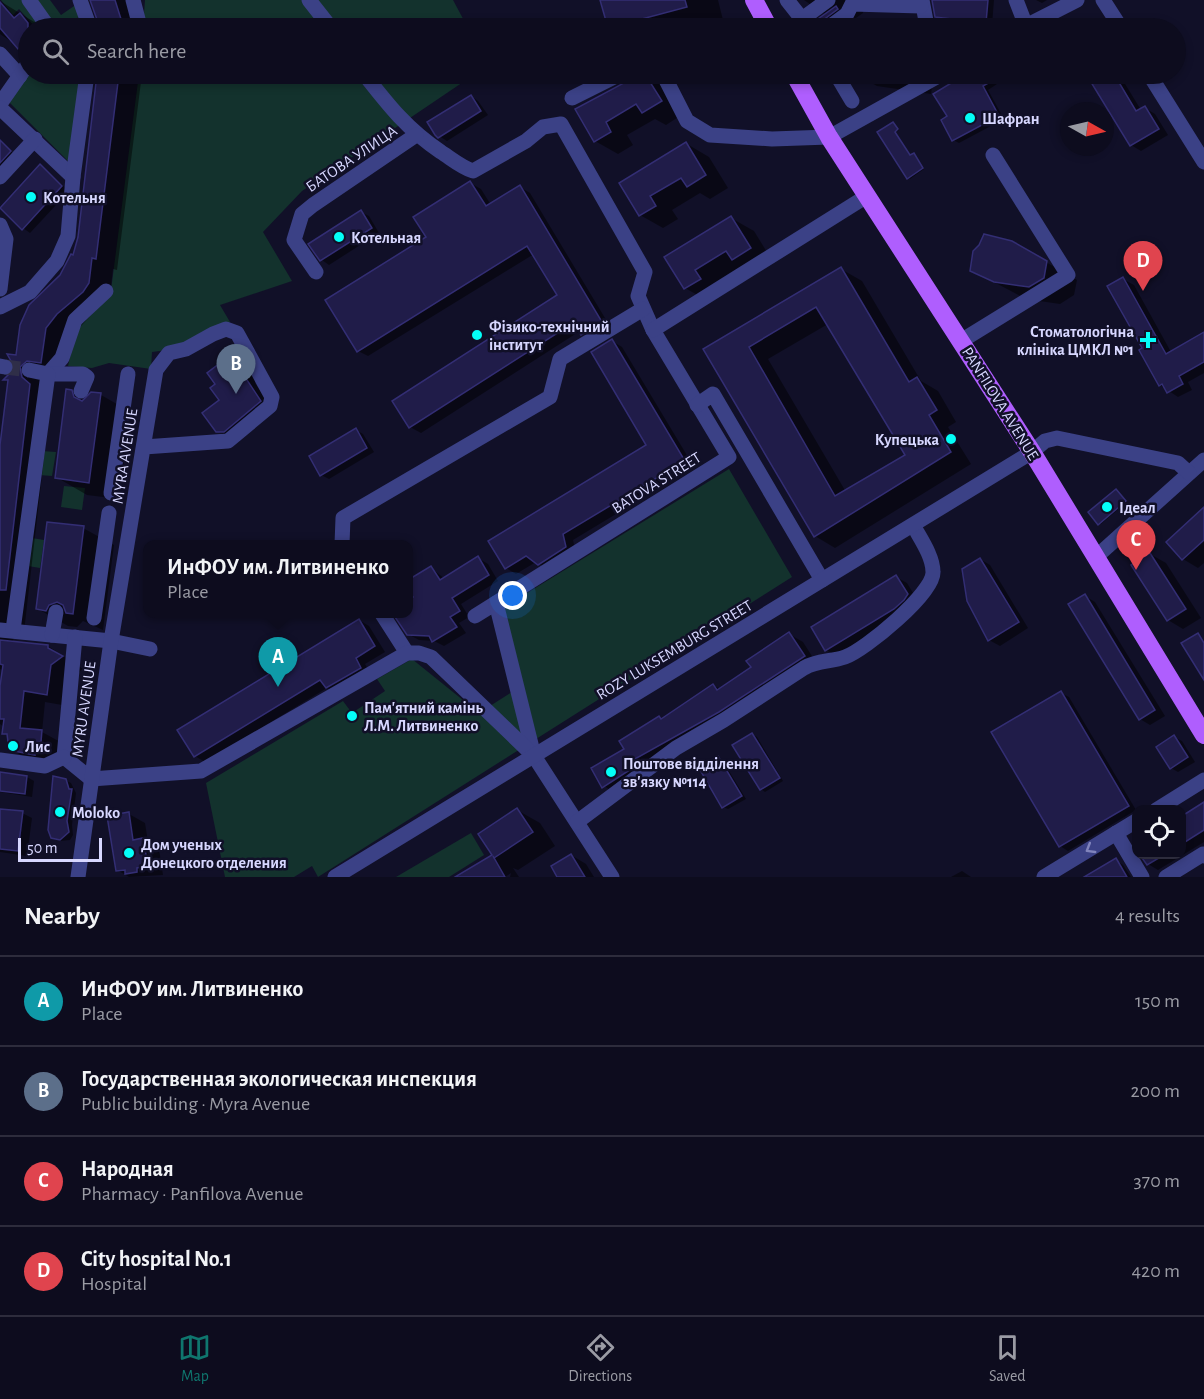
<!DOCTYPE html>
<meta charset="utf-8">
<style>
:root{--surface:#0d0c1e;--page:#1b1a2b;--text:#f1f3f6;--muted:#9a9ba4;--line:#2d2c3c;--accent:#0f766e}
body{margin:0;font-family:"Alegreya Sans",sans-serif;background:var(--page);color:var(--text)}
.controls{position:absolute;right:18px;bottom:18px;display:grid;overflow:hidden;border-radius:12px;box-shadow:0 3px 9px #0003}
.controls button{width:54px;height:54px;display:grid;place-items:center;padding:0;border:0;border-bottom:2px solid var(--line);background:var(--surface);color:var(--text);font:30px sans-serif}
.compass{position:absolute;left:1060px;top:102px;width:54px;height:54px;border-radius:50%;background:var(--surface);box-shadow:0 3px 9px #0003;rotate:98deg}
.scale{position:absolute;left:18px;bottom:15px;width:84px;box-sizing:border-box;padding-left:6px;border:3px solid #d7d7ff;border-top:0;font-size:16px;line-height:21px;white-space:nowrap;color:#d7d7ff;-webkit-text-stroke:4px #111028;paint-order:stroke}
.you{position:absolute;left:513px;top:596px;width:21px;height:21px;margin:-15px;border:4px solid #fff;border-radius:50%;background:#1a73e8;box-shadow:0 0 0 9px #1a73e833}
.badge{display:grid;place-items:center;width:39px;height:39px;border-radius:50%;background:var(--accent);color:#fff;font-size:20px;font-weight:700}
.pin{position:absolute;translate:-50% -50px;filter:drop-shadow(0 2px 3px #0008)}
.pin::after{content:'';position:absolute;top:32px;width:21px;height:18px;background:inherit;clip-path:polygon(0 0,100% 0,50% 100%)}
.popup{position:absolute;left:143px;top:540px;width:270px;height:78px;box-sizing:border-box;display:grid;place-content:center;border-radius:12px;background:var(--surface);filter:drop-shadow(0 2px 4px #0005);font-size:20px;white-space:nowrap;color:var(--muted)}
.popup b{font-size:22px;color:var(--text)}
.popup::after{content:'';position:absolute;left:50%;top:100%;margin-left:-12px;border:12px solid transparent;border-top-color:var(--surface)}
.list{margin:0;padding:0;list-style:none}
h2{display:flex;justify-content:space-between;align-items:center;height:78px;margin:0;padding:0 24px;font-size:26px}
h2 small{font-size:20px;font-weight:400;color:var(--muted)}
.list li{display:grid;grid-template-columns:39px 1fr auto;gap:18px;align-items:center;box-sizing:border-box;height:90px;padding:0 24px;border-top:2px solid var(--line)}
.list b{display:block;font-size:22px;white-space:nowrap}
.list p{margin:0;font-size:20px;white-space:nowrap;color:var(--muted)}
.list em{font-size:20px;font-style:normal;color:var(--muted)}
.icon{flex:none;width:33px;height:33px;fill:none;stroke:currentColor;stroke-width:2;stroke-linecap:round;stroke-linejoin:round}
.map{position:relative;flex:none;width:1204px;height:877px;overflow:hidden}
.search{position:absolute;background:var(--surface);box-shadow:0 3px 9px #0003;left:18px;right:18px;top:18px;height:66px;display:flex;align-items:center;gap:15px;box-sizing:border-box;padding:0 21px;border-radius:33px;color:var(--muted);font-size:22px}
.sheet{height:438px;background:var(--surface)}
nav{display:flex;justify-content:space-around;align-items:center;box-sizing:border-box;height:84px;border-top:2px solid var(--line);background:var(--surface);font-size:16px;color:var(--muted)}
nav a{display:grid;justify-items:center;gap:3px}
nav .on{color:var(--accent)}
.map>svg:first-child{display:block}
.green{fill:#13322d}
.shadow{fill:#0007;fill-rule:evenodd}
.building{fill:#201c49;stroke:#332e74;stroke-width:1.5;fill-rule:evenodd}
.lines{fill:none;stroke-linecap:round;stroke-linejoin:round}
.minor-tunnel{stroke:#2f2e48;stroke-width:15;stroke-dasharray:15 8;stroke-linecap:butt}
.minor{stroke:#3b4186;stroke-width:15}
.major{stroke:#af5efe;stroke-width:18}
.oneway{stroke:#8184bc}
.poi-dot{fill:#04fef8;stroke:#111028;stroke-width:2}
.labels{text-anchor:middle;stroke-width:5;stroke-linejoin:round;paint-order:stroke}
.poi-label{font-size:16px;font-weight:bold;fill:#d7d7ff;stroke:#111028;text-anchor:start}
.street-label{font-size:16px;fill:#d7d7ff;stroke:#111028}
</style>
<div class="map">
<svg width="1204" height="877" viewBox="0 0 1204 877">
<rect width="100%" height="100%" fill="#111028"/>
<g class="green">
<polygon points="1,0 50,0 61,15 77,4 81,16 57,28 36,28 19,9 13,15"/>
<polygon points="145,0 453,0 468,28 143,28"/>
<polygon points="28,74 84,74 71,164 7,100"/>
<path d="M139 74H475L302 191 263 232 292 281 220 305 230 322C203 338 183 349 152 352L151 369 109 363 92 368 68 366 78 322 111 290Z"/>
<polygon points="42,451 56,452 52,476 39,475"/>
<polygon points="729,469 792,577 318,877 312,866 294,877 225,877 206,783 343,701 352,713 385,691 377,679 412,659 479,713 512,692 493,614"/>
<polygon points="64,486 85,488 82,510 61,507"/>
<polygon points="26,537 44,540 40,568 22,565"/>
<polygon points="471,833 484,855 449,877 396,877"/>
</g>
<g class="shadow">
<polygon points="92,0 127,0 138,16 141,28 100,28"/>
<polygon points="602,0 718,0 725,28 611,28"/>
<polygon points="804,0 865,0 863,13 846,25 851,28 854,23 895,28 846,28 829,17 819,28 816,28 813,25 826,15"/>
<polygon points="933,0 994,0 992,25 943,20 937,16"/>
<polygon points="1036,0 1047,0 1042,3"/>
<polygon points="0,1 44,28 28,28 28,53 0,34"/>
<polygon points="98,74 142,74 117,270 113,269 110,295 67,341 49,372 51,397 24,632 17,633 12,642 48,646 83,669 73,677 68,706 45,702 42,732 64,744 56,766 32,761 10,749 9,736 4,733 4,727 0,724 0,688 4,671 0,669 0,458 9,381 6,379 16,369 18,357 74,257 79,237"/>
<polygon points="638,74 648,74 665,83 683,114 666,125 655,119 627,135 633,145 618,154 595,141 625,84"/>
<polygon points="855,74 934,74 931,94 877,86"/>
<polygon points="969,74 995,74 1000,82 988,90 1004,119 959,143 953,140 949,117 935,94"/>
<polygon points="1088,74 1119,74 1141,110 1145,108 1155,114 1168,135 1141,151 1131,145"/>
<polygon points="471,96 478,101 488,115 447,141 436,134"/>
<polygon points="893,123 899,130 895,133 911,157 916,156 924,169 910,179 879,133"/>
<polygon points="0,142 17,156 0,176"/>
<polygon points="687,144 709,157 728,188 710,199 700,193 672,210 678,219 663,228 640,215 621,184"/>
<polygon points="41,166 69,191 30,233 23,228"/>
<polygon points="470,183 481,189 491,205 520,187 530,193 611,328 592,340 580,331 421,433 410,427 559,296 534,254 368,356 358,351 428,238"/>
<polygon points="361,212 369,216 379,233 329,265 322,260 310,244"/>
<polygon points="731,218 754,231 773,262 708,301 685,288 666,257"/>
<polygon points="1011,242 1077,280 1074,295 1060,304 1026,299 971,270"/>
<path d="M841 269 862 281 921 381 938 391 956 422 948 427 971 464 835 548 815 536 705 349ZM828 324 907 455 846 492 768 359Z"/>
<polygon points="1123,279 1134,285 1171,352 1204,334 1204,373 1188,382 1192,390 1178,397 1160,385 1144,349"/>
<polygon points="612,341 622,347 694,467 573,540 576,553 549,570 536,562 516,574 506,568 648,445"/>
<polygon points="236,353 246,359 258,381 255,383 271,407 228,437 217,431 221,401"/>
<polygon points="71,391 85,399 101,395 131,412 119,499 87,495 56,477"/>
<polygon points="356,430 363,434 374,452 329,479 321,475"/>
<polygon points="1116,490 1127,502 1101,524 1099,523"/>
<polygon points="1204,510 1204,563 1198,568 1183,559"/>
<polygon points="83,528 114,545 103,630 83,621 77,627 68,626 38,609"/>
<polygon points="1150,554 1166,563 1201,618 1183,629 1168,620"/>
<polygon points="478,558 488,564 498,581 461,604 469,617 459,623 466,633 444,646 434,641 419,640 408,634 395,614 409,614 431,568 445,579"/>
<polygon points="980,559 990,565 1028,628 1000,646 989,640"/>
<polygon points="896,577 907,583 918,601 837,656 826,650"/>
<polygon points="1085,596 1095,602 1165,716 1150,725 1140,719"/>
<polygon points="359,620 369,626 385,652 365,664 371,674 337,693 327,688 205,762 195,756"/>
<polygon points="789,634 803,642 817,664 617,794 604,786 626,750 659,717 663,720 713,685 720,689 753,667"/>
<polygon points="1061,693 1069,697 1136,810 1068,851 1060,846"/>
<polygon points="752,734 757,737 783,781 765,792 761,789"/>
<polygon points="1174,737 1182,741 1195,762 1178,772 1171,768"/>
<polygon points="718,758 723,761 746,799 728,809 723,807"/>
<polygon points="0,773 27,777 34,781 32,797 0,792"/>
<polygon points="65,780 71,783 76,793 72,825 73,835 70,840 60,841 55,837"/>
<polygon points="1204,804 1204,842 1158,870 1148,864 1142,854 1182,854 1182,818"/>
<polygon points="0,810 22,813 32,818 27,856 0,852"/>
<polygon points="517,810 540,823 555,846 518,870 513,868 519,877 510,877 511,873 505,877 458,877 494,855"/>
<polygon points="129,814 145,823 148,842 159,849 163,875 129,877 117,870"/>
<polygon points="571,855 586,864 594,877 559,877"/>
<polygon points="1116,860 1123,865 1131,877 1087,877"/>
<polygon points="962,871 971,877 951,877"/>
</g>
<g class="building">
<polygon points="90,0 115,0 121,19 120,28 100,28"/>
<polygon points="600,0 685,0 687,7 608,28"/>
<polygon points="932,0 988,0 986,23 935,17"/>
<polygon points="0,2 14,18 20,13 28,23 28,40 18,49 0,28"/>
<polygon points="836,6 838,9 822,21 818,28 814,28 811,24"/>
<polygon points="97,74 119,74 96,259 92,258 89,283 83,292 57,314 46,328 41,363 27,361 20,367 22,377 30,384 6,590 0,590 0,445 8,380 3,380 15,368 7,354 16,355 20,325 29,305 60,275 71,254 73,255 78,237"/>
<polygon points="633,74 645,74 662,101 642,113 636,104 606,122 611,132 594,142 575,109 624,83"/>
<polygon points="966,74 1004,74 983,86 999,116 952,141 941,120 947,116 933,94"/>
<polygon points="1086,74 1114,74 1136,111 1145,106 1159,129 1130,146"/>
<polygon points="471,95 481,111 438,138 435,135 427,122"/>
<polygon points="893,122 898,129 895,132 910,155 914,153 923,168 907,179 877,132"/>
<polygon points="0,140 11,151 0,163"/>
<polygon points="686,142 706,175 687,187 681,178 650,196 656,206 639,216 619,183"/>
<polygon points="40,164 62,186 22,230 0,208"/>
<polygon points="470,181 486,206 520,185 602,322 581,335 573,323 409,428 392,401 557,295 527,246 357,352 325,300 426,237 413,217"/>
<polygon points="361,210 372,228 320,261 308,244"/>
<polygon points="731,216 751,248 732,260 726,251 695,270 701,279 684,289 664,257"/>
<polygon points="984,234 1012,241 1047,261 1044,278 1029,287 994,282 970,271 973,251 979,245"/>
<path d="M841 267 909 382 917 377 937 410 929 415 951 452 814 537 703 349ZM816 307 905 455 835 496 749 347Z"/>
<polygon points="1123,277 1166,354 1204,332 1204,362 1179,376 1183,384 1167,393 1162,384 1159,386 1139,350 1142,348 1107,286"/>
<polygon points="612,339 685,461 563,534 566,547 538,565 526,556 505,569 488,541 646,445 591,352"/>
<polygon points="236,351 249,375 245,377 261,401 224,432 216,432 202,413 219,400 210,388 215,384 207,373"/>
<polygon points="66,389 72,390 74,397 82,401 91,392 101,393 89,483 55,478"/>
<polygon points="356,428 367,448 320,476 309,456"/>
<polygon points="1116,489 1126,501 1098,525 1088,512"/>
<polygon points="1204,507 1204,540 1182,560 1166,542"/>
<polygon points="47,522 84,526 73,614 66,613 63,605 57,602 49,605 46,611 36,609"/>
<polygon points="1150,553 1186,609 1167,621 1131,565"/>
<polygon points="478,556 489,575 452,598 460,611 450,617 457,627 432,642 429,636 407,635 393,614 408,614 408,600 413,597 408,589 408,580 431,566 440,580"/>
<polygon points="980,558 1019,622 988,641 967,601 962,569"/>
<polygon points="896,575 908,594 904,600 894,609 825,651 811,627"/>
<polygon points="1085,594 1155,710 1139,720 1068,604"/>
<polygon points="359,619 375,646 356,658 361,668 326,688 320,680 194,757 177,730"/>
<polygon points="789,632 805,656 719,712 633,760 636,766 602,788 591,768 624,749 619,741 659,716 661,719 713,684 717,690 751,667 746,661"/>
<polygon points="1198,633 1204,643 1204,680 1181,643"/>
<polygon points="0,640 48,645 48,648 63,656 51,665 47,695 24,691 20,728 42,730 41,742 36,742 35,755 9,750 7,734 2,734 4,719 0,719 0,686 3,665 0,664"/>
<polygon points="1061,691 1129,806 1059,847 991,732"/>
<polygon points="752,733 780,778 760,790 732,745"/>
<polygon points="1174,735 1188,757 1170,769 1156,747"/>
<polygon points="718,756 742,796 722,808 699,768"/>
<polygon points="0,772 27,776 25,794 0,791"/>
<polygon points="53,776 66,779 69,789 72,789 67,821 69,832 60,840 51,838 48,830"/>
<polygon points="1204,802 1204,830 1182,844 1182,816"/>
<polygon points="517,808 533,832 494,858 493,856 505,877 455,877 492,855 478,834"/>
<polygon points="0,809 23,811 18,851 0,849"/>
<polygon points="129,812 133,840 143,838 148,866 137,868 137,872 125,874 125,870 116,871 107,816"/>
<polygon points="571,854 585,877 557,877 551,866"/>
<polygon points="1140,855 1164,855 1147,865"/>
<polygon points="1116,858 1127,877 1084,877"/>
</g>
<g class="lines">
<polyline class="minor-tunnel" points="5,367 29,370"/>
<g class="minor">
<polyline points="29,0 49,28"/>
<polyline points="80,0 90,28"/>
<polyline points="133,0 138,19"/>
<polyline points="309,0 331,28"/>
<polyline points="787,0 802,19"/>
<polyline points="922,0 926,21 924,28"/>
<polyline points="1016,0 1026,26"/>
<polyline points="1103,0 1121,28"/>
<polyline points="801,28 802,19 828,0"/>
<polyline points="828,28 847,14 852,4 921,6"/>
<polyline points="1022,28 1077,0"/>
<polyline points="0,54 20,76"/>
<path d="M364 74C389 106 407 129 441 152 452 159 461 167 473 171L526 141 543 127 561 124 645 272 638 296 653 330 729 457 475 616"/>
<polyline points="663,74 687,121 710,135 772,139 829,137 942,74"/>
<polyline points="836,74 852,101"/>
<polyline points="1149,74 1204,162"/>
<polyline points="572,98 620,74"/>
<polyline points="0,104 28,64"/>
<polyline points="0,108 73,177"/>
<polyline points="0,177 35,139"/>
<polyline points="0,225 6,239 0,289"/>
<polyline points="316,272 294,240 302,214 313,205 416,135"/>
<polyline points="0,307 30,292 57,261 68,236 73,177 87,74"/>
<polyline points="653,330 867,196"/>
<polyline points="961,341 1068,275 993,155"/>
<polyline points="0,366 5,367"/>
<polyline points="48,374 62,358 75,320 106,291"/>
<polyline points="48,374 83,374 87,377 81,391"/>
<polyline points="697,405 713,394 822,580"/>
<polyline points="111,493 128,374"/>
<polyline points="342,544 343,518 550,397 560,359 643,309"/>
<polyline points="1096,557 1204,460"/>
<polyline points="496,603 534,756"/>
<polyline points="382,614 407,653"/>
<polyline points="94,618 109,513"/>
<polyline points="0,630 111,641 150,649"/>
<polyline points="13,630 48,374 29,370"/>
<polyline points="52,635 56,612"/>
<polyline points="75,637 64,757 91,779 201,771 407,653 419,653 431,657 534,756 612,877"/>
<polyline points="0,760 45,766 64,757"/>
<polyline points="1156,810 1204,780"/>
<path d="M577 822 676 748 724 720 804 668C817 660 831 662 845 657 865 650 934 593 933 572 933 556 920 538 913 525"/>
<polyline points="1116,833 1142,877"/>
<polyline points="78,877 111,641 156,370 169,353 186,349 213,334 226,329 237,333 272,397 270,406 228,441 144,447"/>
<polyline points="335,877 1032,452 1045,441 1057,438 1178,463 1189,473"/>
<polyline points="1044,877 1136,821"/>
<polyline points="1166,877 1203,854 1204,856"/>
</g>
<g class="major">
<polyline points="754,0 769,28"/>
<polyline points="794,74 829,137 1032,452 1204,735"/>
</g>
</g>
<defs><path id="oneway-chevron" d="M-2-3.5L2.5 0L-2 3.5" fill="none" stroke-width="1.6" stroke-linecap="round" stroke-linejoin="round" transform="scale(1.5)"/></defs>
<use class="oneway" href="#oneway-chevron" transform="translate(1090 849) rotate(149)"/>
<g class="poi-dot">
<circle cx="970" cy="118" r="6"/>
<circle cx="31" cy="197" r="6"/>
<circle cx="339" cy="237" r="6"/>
<circle cx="477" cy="335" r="6"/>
<path d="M1145 331h6v6h6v6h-6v6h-6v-6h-6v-6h6z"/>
<circle cx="951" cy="439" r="6"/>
<circle cx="1107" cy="507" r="6"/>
<circle cx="352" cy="716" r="6"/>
<circle cx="13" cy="746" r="6"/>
<circle cx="611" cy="772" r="6"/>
<circle cx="60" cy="812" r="6"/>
<circle cx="129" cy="853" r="6"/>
</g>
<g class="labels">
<g class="poi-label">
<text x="982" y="124">Шафран</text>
<text x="43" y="203">Котельня</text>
<text x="351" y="243">Котельная</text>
<text x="489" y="332">Фізико-технічний<tspan x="489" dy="18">інститут</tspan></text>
<text x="1134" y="337" text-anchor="end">Стоматологічна<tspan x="1134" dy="18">клініка ЦМКЛ №1</tspan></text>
<text x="939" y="445" text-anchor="end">Купецька</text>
<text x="1119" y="513">Ідеал</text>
<text x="364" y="713">Пам'ятний камінь<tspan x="364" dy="18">Л.М. Литвиненко</tspan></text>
<text x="25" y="752">Лис</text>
<text x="623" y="769">Поштове відділення<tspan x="623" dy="18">зв'язку №114</tspan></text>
<text x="72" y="818">Moloko</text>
<text x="141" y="850">Дом ученых<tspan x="141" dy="18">Донецкого отделения</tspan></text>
</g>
<g class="street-label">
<text transform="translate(351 158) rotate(-34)" y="6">БАТОВА УЛИЦА</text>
<text transform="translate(1001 403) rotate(58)" y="6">PANFILOVA AVENUE</text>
<text transform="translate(124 456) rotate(-81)" y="6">MYRA AVENUE</text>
<text transform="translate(656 482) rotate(-32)" y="6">BATOVA STREET</text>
<text transform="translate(674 649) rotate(-31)" y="6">ROZY LUKSEMBURG STREET</text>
<text transform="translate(83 709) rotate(-82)" y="6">MYRU AVENUE</text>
</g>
</g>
</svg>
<div class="controls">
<button><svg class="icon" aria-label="locate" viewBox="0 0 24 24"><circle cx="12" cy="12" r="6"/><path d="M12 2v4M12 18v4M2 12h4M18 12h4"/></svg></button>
</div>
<svg class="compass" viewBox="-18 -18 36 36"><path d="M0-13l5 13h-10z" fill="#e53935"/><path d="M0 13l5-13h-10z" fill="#9a9ba4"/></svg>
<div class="scale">50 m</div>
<div class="you"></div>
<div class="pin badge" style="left:278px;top:687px;background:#0f9aa8">A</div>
<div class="popup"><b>ИнФОУ им. Литвиненко</b>Place</div>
<div class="pin badge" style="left:236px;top:394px;background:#5c6f8a">B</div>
<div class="pin badge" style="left:1136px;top:570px;background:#e0444e">C</div>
<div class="pin badge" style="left:1143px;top:291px;background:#e0444e">D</div>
<div class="search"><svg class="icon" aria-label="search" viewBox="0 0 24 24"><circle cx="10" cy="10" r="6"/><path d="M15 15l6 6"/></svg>Search here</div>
</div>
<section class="sheet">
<h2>Nearby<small>4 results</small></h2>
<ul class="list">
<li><span class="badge" style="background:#0f9aa8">A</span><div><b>ИнФОУ им. Литвиненко</b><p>Place</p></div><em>150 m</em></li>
<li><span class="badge" style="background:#5c6f8a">B</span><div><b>Государственная экологическая инспекция</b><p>Public building · Myra Avenue</p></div><em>200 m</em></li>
<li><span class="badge" style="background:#e0444e">C</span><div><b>Народная</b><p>Pharmacy · Panfilova Avenue</p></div><em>370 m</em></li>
<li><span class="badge" style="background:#e0444e">D</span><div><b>City hospital No.1</b><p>Hospital</p></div><em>420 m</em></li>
</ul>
</section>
<nav>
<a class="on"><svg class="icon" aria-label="map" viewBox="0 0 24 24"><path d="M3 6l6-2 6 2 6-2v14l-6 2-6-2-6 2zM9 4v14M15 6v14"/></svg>Map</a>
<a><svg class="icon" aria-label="directions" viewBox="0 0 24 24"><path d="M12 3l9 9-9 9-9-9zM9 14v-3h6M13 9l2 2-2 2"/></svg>Directions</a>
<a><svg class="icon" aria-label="saved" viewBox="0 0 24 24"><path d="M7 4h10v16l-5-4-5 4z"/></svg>Saved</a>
</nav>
